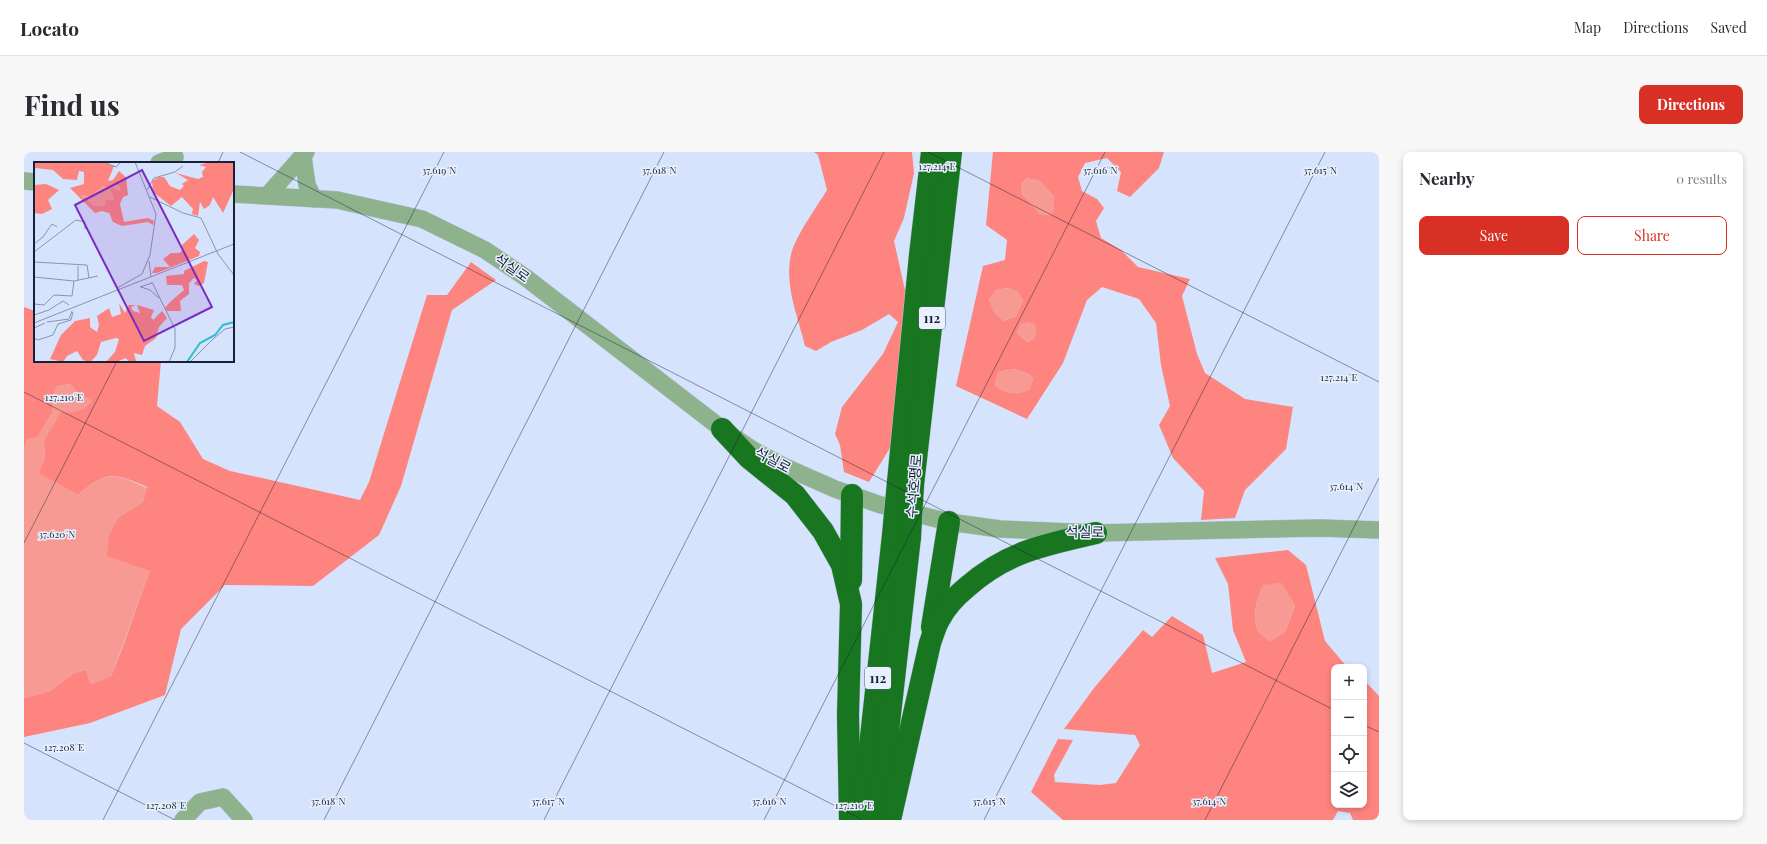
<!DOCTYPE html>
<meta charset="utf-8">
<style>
:root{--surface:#fff;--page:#f7f7f7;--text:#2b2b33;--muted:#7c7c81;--line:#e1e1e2;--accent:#d93025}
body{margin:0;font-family:"Playfair Display","Noto Sans KR",serif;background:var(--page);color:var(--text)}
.controls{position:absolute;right:12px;bottom:12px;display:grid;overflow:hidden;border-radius:8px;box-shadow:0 2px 6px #0003}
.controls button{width:36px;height:36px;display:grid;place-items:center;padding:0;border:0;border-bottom:1px solid var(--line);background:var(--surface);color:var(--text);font:20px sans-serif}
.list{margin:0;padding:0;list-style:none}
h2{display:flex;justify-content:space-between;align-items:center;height:52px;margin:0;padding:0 16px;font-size:17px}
h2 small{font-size:13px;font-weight:400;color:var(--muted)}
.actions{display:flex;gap:8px;padding:12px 16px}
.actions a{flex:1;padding:9px 0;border:1px solid var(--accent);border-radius:8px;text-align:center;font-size:14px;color:var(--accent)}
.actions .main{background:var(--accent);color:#fff}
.icon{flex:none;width:22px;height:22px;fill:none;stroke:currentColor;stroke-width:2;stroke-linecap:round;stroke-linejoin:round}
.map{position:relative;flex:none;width:1355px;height:668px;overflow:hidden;border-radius:8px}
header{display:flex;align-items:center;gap:24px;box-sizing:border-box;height:56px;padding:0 20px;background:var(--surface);border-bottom:1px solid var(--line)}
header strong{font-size:19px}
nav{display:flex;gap:22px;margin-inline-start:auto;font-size:14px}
.intro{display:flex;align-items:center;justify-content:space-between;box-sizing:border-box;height:96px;padding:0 24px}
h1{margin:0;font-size:28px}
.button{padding:10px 18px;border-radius:8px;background:var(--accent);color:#fff;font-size:14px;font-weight:700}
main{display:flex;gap:24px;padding:0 24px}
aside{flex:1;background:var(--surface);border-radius:8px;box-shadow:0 2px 6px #0003}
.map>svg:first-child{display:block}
.green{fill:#f89a94}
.forest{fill:#fe847f;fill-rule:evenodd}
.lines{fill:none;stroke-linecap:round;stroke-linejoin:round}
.minor-casing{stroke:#b3c0d9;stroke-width:18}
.highway-casing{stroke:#b3c0d9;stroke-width:23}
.minor{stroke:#8db28c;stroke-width:17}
.highway{stroke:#17761f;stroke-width:22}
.highway-bridge-casing{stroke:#b3c0d9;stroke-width:23;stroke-linecap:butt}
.highway-bridge{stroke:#17761f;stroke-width:22}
.ticks{fill:none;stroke:#162138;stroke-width:1;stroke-opacity:0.45}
.labels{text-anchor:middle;stroke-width:3;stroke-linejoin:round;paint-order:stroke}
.shield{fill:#e9f0fd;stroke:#555f73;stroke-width:1}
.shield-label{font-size:13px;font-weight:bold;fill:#162138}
.street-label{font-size:14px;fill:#162138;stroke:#e9f0fd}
.inset-river{fill:none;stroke:#29c1ce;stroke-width:2}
.inset-road{fill:none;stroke:#8995ae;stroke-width:1}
.view{fill:#7b2cbf;fill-opacity:0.15;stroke:#7b2cbf;stroke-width:2}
.inset-edge{fill:none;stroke:#162138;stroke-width:2}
.ticks-label{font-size:10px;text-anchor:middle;fill:#162138;stroke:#e9f0fd;stroke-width:3;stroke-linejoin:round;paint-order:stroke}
</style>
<header>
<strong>Locato</strong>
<nav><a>Map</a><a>Directions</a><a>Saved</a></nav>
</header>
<div class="intro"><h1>Find us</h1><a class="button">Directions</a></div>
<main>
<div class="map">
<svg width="1355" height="668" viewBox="0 0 1355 668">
<rect width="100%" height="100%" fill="#d6e3fc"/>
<g class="green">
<polygon points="1003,26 1016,29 1030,45 1030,57 1026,63 1016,62 997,41 997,32"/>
<polygon points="984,136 994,140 999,149 992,164 980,169 970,160 965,148 972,138"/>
<polygon points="1005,169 1011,173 1012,181 1010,187 1001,190 993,182 997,172"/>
<path d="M990 217 1005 222 1009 226 1006 237C993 244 982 242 971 233L974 220Z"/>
<path d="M46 232 55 242 68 249 60 256 49 262 20 289 21 306 16 321 54 343C82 318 91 321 123 336L119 350 95 365 126 419C112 454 101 490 87 524L67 532 62 518 50 521 26 539 0 546V298L3 287 29 258 28 245 33 234Z"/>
<path d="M1257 431 1271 452 1261 480 1246 489C1243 487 1239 484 1236 481 1226 470 1233 445 1239 432Z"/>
</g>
<g class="forest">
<path d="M790 0H888L890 21 880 66 870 89 883 147 873 256 866 296 845 330 820 320 816 293 811 282 818 255 859 202 874 170 865 162 838 178 807 190 792 199 781 194C774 165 760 133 767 103 770 86 794 53 803 38L794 3Z"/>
<path d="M969 0H1140L1135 16 1106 45 1093 39 1097 20 1083 6 1061 11 1054 25 1058 39 1073 47 1080 56 1072 69 1077 86 1097 98 1114 115 1166 127 1158 144 1173 202 1181 221 1221 247 1269 255 1262 297 1221 338 1211 366 1177 368 1180 339 1149 306 1135 273 1146 254 1137 213 1132 171 1115 147 1078 135 1063 148 1039 211 1003 267 932 234 959 114 981 108 983 88 962 73ZM1003 26 1016 29 1030 45V57L1026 63 1016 62 997 41V32ZM984 136 994 140 999 149 992 164 980 169 970 160 965 148 972 138ZM1005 170 1011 173 1012 181 1010 187 1002 190 993 181 997 172ZM990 217 1005 222 1009 226 1006 237C993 244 982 242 971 233L974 220Z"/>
<path d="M447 110 472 128 428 158 377 334 355 383 289 434 201 433 157 477 141 543 66 571 0 585V546L26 539 50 521 62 518 67 532 87 524C102 490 112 454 126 419L83 404 85 384 95 365 119 350 123 335C91 321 82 318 54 343L15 321 21 306 20 289 37 260C51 262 58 259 68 249L55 242 46 232 33 234 28 245 29 258 13 285 3 287 0 298V155L11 159V209H137L133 254 156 270 179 307 206 319 336 348 345 330 403 143H423Z"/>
<path d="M1264 398 1282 413 1301 489 1323 515H1310V653H1340V528L1355 544V668H1329L1326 661 1314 659 1309 668H1039L1007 640 1034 587 1049 588 1030 623 1031 630 1076 633 1092 631 1116 593 1111 583 1040 577 1070 536 1119 478 1128 485 1148 464 1179 483 1188 521 1222 510 1209 478 1204 432 1191 406ZM1257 431 1271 453 1261 480 1246 489C1243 487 1239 484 1236 481 1226 470 1233 445 1239 433Z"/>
</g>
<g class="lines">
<g class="minor-casing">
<g id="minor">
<polyline points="279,4 283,33 290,47"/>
<polyline points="135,11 151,5"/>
<polyline points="0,29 11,30"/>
<polyline points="209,42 313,48 398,67 461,98 501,125 698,277 729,298 759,314 811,337 857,353 925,370 976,377 1072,381 1296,376 1355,378"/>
<polyline points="243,44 282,0"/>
<polyline points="159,668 176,650 199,645 220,668"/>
</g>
</g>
<g class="highway-casing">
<g id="highway">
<polyline points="698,277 725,306 771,343 799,379 818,413 827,452 824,563 826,668"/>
<polyline points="874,330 896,103 908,0"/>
<polyline points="889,333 927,0"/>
<polyline points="827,428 828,343"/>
<polyline points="908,475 925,370"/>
<polyline points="838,668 869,383"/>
<polyline points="854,668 886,385"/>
<path d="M866 668 906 491C909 483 911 475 915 468 921 456 932 444 943 435 984 399 1021 393 1072 381"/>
</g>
</g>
<use href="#minor" class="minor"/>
<use href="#highway" class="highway"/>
<g class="highway-bridge-casing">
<g id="highway-bridge">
<polyline points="869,383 874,330"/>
<polyline points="886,385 889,333"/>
</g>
</g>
<use href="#highway-bridge" class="highway-bridge"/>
</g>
<path class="ticks" d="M216 0 1310 558M904 0 1355 230M194 11 199 0M0 240 839 668M0 391 93 209M1340 573 1355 580M0 591 151 668M79 668 420 0M300 668 640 0M520 668 860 0M740 668 1081 0M960 668 1301 0M1181 668 1355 326"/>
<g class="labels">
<g class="shield">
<rect x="895" y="155" width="26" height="22" rx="3"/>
<rect x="841" y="515" width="26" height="22" rx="3"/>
</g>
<g class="shield-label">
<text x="908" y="171">112</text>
<text x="854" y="531">112</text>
</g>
<g class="street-label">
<text transform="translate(488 116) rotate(35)" y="5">석실로</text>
<text transform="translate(749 308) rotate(28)" y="5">석실로</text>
<text transform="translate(890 334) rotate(-85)" y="5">수석호평로</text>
<text transform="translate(1061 380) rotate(1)" y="5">석실로</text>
</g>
</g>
<g transform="translate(10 10)">
<rect width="200" height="200" fill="#d6e3fc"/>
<path d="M79 23 86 24V28L84 27 78 32 80 38 72 43 60 44 52 36H48L49 33 56 35 69 24 71 26Z" fill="#f89a94"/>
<path d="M0 0H69L80 4 74 19 79 18 85 9 92 15 94 33 89 35 86 42 90 60 114 56 120 59 119 63 114 60 88 64 79 60 75 51 68 49 61 51 36 26 50 22V10L45 9 43 18 29 17 19 8 2 6 0 8ZM79 23 86 24V28L76 26 80 38H71L72 43 60 44 52 36H48L49 33 56 35 69 24 71 26ZM177 0H200V27L189 51 179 35 176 43 170 47 166 40 164 54 158 52 159 47 148 35 137 44 119 30 118 19 125 15H130L136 24 146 28 150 24 148 22 154 18 142 11 164 17 169 15 168 10 172 5 165 3ZM12 22 25 28 14 38 18 47 8 52 0 51V23ZM160 72 165 78 161 86 166 90 165 94 123 111H118L121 105H136L129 97 137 91H145L148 89V83ZM170 99 174 100 170 121 165 124 160 122 163 118 160 116 155 121V132L146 139 147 149H133L131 146 136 140 150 128 148 123H133L132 114 150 112V109ZM85 141 91 151 95 143H102L97 145 99 149 106 151 103 143 120 148 117 155 119 158 128 149 133 156 125 165 122 176 111 184 108 193 100 191 102 199 95 200 92 196 82 200H72L81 190 85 177 82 176 67 180 63 193 56 200 49 198 43 189 33 194 29 200 16 197 27 173 41 159 56 156V165L63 170 65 163 63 154 75 146 78 155 87 152Z" fill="#fe847f" fill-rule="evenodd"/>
<path class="inset-river" d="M153 200 166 181 181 173 189 163 200 160"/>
<path class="inset-road" d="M70 0 82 5 87 0M101 0 122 52 116 93M113 28 120 16 141 10 149 4M116 35 149 51 167 56 184 92 200 113M0 82 9 75 18 62 23 65M0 90 42 58 51 60V67M115 99 117 115M0 100 53 103 55 116M0 115 40 119 64 114M44 119V104M118 120 141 167V186L135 200M106 125 118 121M107 125 116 128 125 136M83 126 108 112 116 93M0 142 10 143 20 133 38 134 40 119M0 153 15 148 29 139 35 143M13 160 35 157 38 149M0 161 200 82M0 166 11 161M0 176 4 178 19 173 24 162 37 158 39 150M156 200 179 177 191 167 200 165"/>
<path class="view" d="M108 8 178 145 110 179 41 43Z"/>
<rect width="200" height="200" class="inset-edge"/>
</g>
<g class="ticks-label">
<text x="913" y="18">127.214°E</text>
<text x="415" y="22">37.619°N</text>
<text x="635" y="22">37.618°N</text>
<text x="1076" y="22">37.616°N</text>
<text x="1296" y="22">37.615°N</text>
<text x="1315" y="229">127.214°E</text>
<text x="40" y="249">127.210°E</text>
<text x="1322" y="338">37.614°N</text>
<text x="33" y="386">37.620°N</text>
<text x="40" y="599">127.208°E</text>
<text x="304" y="653">37.618°N</text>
<text x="524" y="653">37.617°N</text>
<text x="745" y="653">37.616°N</text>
<text x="965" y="653">37.615°N</text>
<text x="1185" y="653">37.614°N</text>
<text x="142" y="657">127.208°E</text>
<text x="830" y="657">127.210°E</text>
</g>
</svg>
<div class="controls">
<button>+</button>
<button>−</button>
<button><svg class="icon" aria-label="locate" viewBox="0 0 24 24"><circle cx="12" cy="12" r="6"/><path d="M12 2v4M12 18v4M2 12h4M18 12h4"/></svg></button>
<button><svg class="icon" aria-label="layers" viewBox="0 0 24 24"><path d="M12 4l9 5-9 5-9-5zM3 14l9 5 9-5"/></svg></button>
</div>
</div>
<aside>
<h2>Nearby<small>0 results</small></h2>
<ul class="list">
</ul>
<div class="actions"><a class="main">Save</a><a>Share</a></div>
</aside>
</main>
